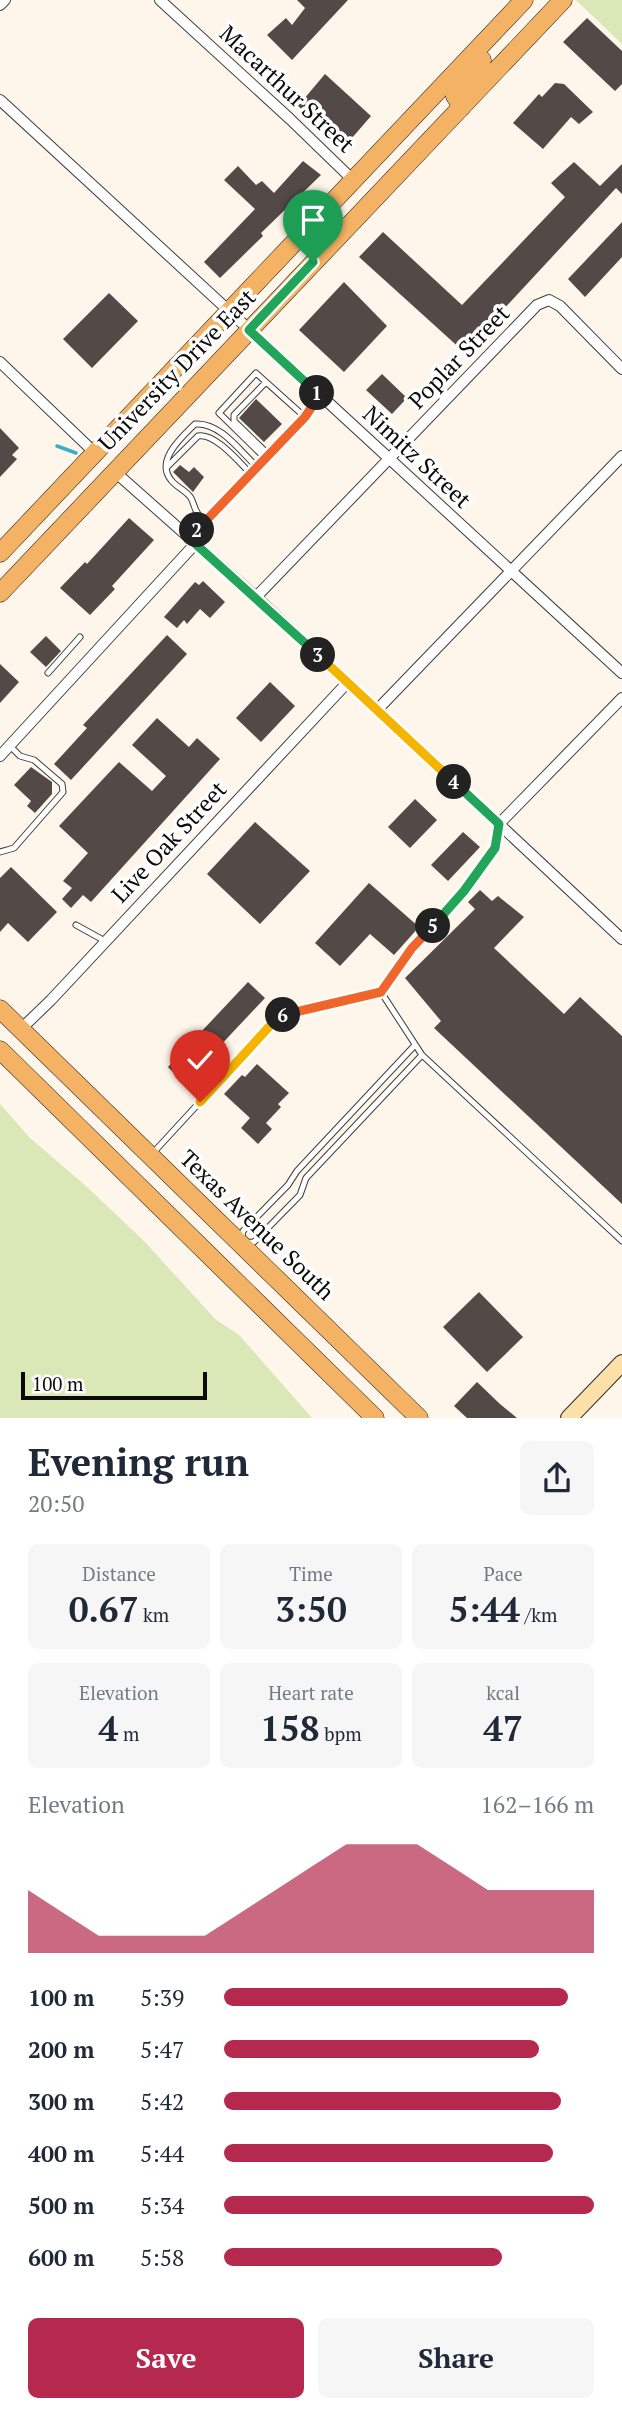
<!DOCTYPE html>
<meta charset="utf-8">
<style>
body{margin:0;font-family:"PT Serif",serif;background:#f6f6f7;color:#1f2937;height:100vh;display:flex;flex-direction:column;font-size:26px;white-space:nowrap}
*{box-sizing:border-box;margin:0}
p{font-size:23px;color:#747a83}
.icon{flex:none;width:38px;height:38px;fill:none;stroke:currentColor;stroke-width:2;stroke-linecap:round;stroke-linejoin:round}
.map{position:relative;height:1418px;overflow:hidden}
.panel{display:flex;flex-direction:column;background:#fff;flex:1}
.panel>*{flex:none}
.scale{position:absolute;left:21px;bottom:18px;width:186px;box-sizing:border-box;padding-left:7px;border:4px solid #0b0b0b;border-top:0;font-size:19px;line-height:24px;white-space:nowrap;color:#0b0b0b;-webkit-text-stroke:5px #fff;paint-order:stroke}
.pin{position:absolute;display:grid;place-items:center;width:60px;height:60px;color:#fff;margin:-72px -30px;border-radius:50% 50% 50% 0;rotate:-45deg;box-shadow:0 0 7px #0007}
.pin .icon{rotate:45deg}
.km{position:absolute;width:35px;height:35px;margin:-18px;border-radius:50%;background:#222;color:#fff;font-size:19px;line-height:35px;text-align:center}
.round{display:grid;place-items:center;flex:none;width:74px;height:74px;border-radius:10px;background:#f6f6f7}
.head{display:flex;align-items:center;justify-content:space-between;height:119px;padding:0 28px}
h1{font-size:38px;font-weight:700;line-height:52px}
.figures{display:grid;grid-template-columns:repeat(3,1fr);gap:10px;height:119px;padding:7px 28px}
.figures div{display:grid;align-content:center;border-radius:10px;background:#f6f6f7;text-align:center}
.figures b{font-size:35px;font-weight:700}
.figures small{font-size:19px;font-weight:400}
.figures p{font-size:19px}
.chart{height:196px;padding:14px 28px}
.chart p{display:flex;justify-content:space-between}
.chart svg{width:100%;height:126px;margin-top:7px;fill:#b6294e;opacity:.7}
.button{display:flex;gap:14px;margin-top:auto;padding:14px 28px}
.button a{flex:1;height:80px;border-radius:10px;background:#b6294e;color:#fff;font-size:28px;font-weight:700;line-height:80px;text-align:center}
.button a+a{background:#f6f6f7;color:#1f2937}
ul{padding:0 28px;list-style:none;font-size:23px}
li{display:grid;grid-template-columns:112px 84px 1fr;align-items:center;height:52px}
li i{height:18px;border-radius:9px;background:#b6294e}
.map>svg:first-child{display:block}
.green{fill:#dae7b6}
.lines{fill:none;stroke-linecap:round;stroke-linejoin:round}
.stream{stroke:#3aafc8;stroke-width:3.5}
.building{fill:#534a48}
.lane-casing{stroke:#3e3e3e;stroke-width:7}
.street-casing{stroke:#3e3e3e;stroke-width:12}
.secondary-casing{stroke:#2d2d2d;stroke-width:18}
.primary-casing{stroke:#1c1c1c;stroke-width:19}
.lane{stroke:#fff;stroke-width:5}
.street{stroke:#fff;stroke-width:10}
.secondary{stroke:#fce0a7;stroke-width:16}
.primary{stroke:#f4b264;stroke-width:18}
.split-1-casing{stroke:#fff;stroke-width:14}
.split-2-casing{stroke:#fff;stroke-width:14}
.split-3-casing{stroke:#fff;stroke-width:14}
.split-4-casing{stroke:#fff;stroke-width:14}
.split-5-casing{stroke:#fff;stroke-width:14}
.split-6-casing{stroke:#fff;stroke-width:14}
.split-7-casing{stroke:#fff;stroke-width:14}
.split-1{stroke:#22a559;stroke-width:9}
.split-2{stroke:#f0652b;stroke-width:9}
.split-3{stroke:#22a559;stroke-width:9}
.split-4{stroke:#f5b400;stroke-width:9}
.split-5{stroke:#22a559;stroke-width:9}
.split-6{stroke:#f0652b;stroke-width:9}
.split-7{stroke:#f5b400;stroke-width:9}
.labels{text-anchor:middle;stroke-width:7;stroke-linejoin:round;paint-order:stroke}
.street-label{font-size:23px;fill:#0b0b0b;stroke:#fff}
</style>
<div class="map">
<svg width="622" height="1418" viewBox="0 0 622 1418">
<rect width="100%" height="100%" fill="#fef6ea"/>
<path class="green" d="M576 0H622V44Z
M0 1104 30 1138 87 1187 145 1242 215 1319 239 1335 312 1418H0Z"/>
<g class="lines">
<path class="stream" d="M57 446 76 453"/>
</g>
<path class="building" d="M297 0H348L292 60 267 35 286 18 292 25 305 8Z
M587 18 622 51V84L615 91 563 42Z
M325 74 371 116 345 146 298 106Z
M555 83 564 84 593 112 579 124 571 117 543 149 513 123 539 94 542 97Z
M303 161 321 175 261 233 263 236 220 278 204 262 255 209 224 180 238 166 256 185 262 181 274 193Z
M574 162 600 186 622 164V194L616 188 464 352 359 257 383 232 462 305 565 197 551 183Z
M622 222V257L585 297 568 279Z
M344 282 387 326 344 372 299 330Z
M109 293 138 321 92 368 63 339Z
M382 374 407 398 392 414 366 390Z
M256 399 282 424 264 442 239 418Z
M0 428 19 448 12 455 17 459 0 477Z
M180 465 189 472 194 467 204 477 193 492 173 472Z
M129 518 154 540 112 586 115 589 90 615 60 588 85 562 87 564Z
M203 581 225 602 210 618 200 609 187 624 184 620 177 628 164 617 195 582 199 585Z
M167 635 187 654 71 780 54 764 87 728 83 725Z
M46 636 61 651 46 667 30 652Z
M0 664 19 682 0 703Z
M270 682 295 706 261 742 236 718Z
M157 718 189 747 197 738 220 759 91 902 83 895 71 908 62 899 72 888 63 881 88 853 59 826 119 762 152 791 166 776 132 745Z
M31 767 52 782V794L35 813 27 806 31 801 14 785Z
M415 799 437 820 410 848 388 827Z
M255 822 310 871 260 924 207 874Z
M463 832 480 847 448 881 431 865Z
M11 867 57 912 28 942 8 923 0 932V878Z
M369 883 419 927 394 955 370 934 340 966 315 943Z
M480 890 492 901 498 896 524 917 494 948 564 1014 580 997 622 1036V1204L434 1028 441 1021 405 978 475 909 468 902Z
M248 982 265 998 184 1084 168 1067Z
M257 1064 289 1093 278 1104 281 1107 266 1123 272 1129 258 1144 241 1128 250 1118 224 1094 242 1075 245 1077Z
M479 1292 523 1337 487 1372 443 1327Z
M477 1382 500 1404 517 1418H467L454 1406Z"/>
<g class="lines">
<defs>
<path id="lane" d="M266 382 234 415V421L268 454
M265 458 219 413 256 373 305 417
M167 467 198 436C214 432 239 462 250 473
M204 522C194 512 196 508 191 498 187 491 176 487 171 480 155 460 182 437 195 424 220 422 240 451 257 467
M189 538 305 417 319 396
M48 673 80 637
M499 824 495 848 464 891 412 948 381 992 422 1055 622 1241
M0 852 14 848 63 792 62 784 34 760 20 756 9 745
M76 925 105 941
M415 1045 297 1171 288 1185 243 1231 241 1243 254 1242 300 1195 306 1178 422 1055
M153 1153 279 1016 381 992"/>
<path id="street" d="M160 0 290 119 354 181
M0 5 5 0
M0 100 622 673
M0 362 94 452
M114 471 256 597 622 939
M256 597 537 305 549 300 560 306 622 369
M377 710 622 456
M0 756 195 544
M499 824 622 698
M21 1029 51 1000 347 683"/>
<path id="secondary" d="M569 1418 622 1363"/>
<path id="primary" d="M462 107 455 96 457 90 482 60
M0 553 524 0
M0 593 563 0
M0 1009 419 1418
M0 1050 375 1418"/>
</defs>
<use href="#lane" class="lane-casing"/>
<use href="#street" class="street-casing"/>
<use href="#secondary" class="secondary-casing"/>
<use href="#primary" class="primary-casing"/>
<use href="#lane" class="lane"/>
<use href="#street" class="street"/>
<use href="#secondary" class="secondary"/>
<use href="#primary" class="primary"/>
</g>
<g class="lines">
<defs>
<path id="split-1" d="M313 262 249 330 317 393"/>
<path id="split-2" d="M197 530 305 417 319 396 317 393"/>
<path id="split-3" d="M197 530 189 538 318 655"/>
<path id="split-4" d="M318 655 454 782"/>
<path id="split-5" d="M433 926 464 891 495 848 499 824 454 782"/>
<path id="split-6" d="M283 1015 381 992 412 948 433 926"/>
<path id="split-7" d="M200 1102 279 1016 283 1015"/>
</defs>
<use href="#split-1" class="split-1-casing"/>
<use href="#split-2" class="split-2-casing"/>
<use href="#split-3" class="split-3-casing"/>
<use href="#split-4" class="split-4-casing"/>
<use href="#split-5" class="split-5-casing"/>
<use href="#split-6" class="split-6-casing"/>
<use href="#split-7" class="split-7-casing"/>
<use href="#split-1" class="split-1"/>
<use href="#split-2" class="split-2"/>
<use href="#split-3" class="split-3"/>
<use href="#split-4" class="split-4"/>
<use href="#split-5" class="split-5"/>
<use href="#split-6" class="split-6"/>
<use href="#split-7" class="split-7"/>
</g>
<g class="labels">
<g class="street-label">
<text transform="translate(287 89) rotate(43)" y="8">Macarthur Street</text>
<text transform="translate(459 357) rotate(-46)" y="8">Poplar Street</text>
<text transform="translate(177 370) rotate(-46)" y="8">University Drive East</text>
<text transform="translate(417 457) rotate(43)" y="8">Nimitz Street</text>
<text transform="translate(169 842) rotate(-47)" y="8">Live Oak Street</text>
<text transform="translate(257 1225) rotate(44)" y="8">Texas Avenue South</text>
</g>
</g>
</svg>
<div class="scale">100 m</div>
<div class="pin" style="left:313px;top:262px;background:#1e9e55"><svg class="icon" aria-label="arrive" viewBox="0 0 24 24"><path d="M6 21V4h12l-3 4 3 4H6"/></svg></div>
<div class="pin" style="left:200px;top:1102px;background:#d93025"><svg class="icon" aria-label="check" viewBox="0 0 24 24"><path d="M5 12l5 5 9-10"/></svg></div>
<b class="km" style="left:317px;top:393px">1</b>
<b class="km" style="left:197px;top:530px">2</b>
<b class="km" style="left:318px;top:655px">3</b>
<b class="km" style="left:454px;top:782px">4</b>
<b class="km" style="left:433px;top:926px">5</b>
<b class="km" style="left:283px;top:1015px">6</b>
</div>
<section class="panel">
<div class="head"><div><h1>Evening run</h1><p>20:50</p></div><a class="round"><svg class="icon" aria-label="share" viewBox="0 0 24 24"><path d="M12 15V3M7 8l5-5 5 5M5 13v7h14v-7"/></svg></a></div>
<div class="figures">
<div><p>Distance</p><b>0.67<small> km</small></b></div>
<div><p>Time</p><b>3:50</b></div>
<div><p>Pace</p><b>5:44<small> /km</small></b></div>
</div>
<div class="figures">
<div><p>Elevation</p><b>4<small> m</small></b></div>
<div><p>Heart rate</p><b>158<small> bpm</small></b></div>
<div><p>kcal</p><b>47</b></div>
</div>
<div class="chart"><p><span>Elevation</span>162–166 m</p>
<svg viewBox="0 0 160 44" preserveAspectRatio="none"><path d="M0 44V22L10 30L20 38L30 38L40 38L50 38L60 30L70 22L80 14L90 6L100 6L110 6L120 14L130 22L140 22L150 22L160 22V44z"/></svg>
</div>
<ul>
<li><b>100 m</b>5:39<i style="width:93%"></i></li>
<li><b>200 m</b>5:47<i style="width:85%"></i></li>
<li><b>300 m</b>5:42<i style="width:91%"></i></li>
<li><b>400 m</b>5:44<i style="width:89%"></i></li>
<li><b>500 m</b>5:34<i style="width:100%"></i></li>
<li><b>600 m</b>5:58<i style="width:75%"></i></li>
</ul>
<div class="button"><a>Save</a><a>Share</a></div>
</section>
